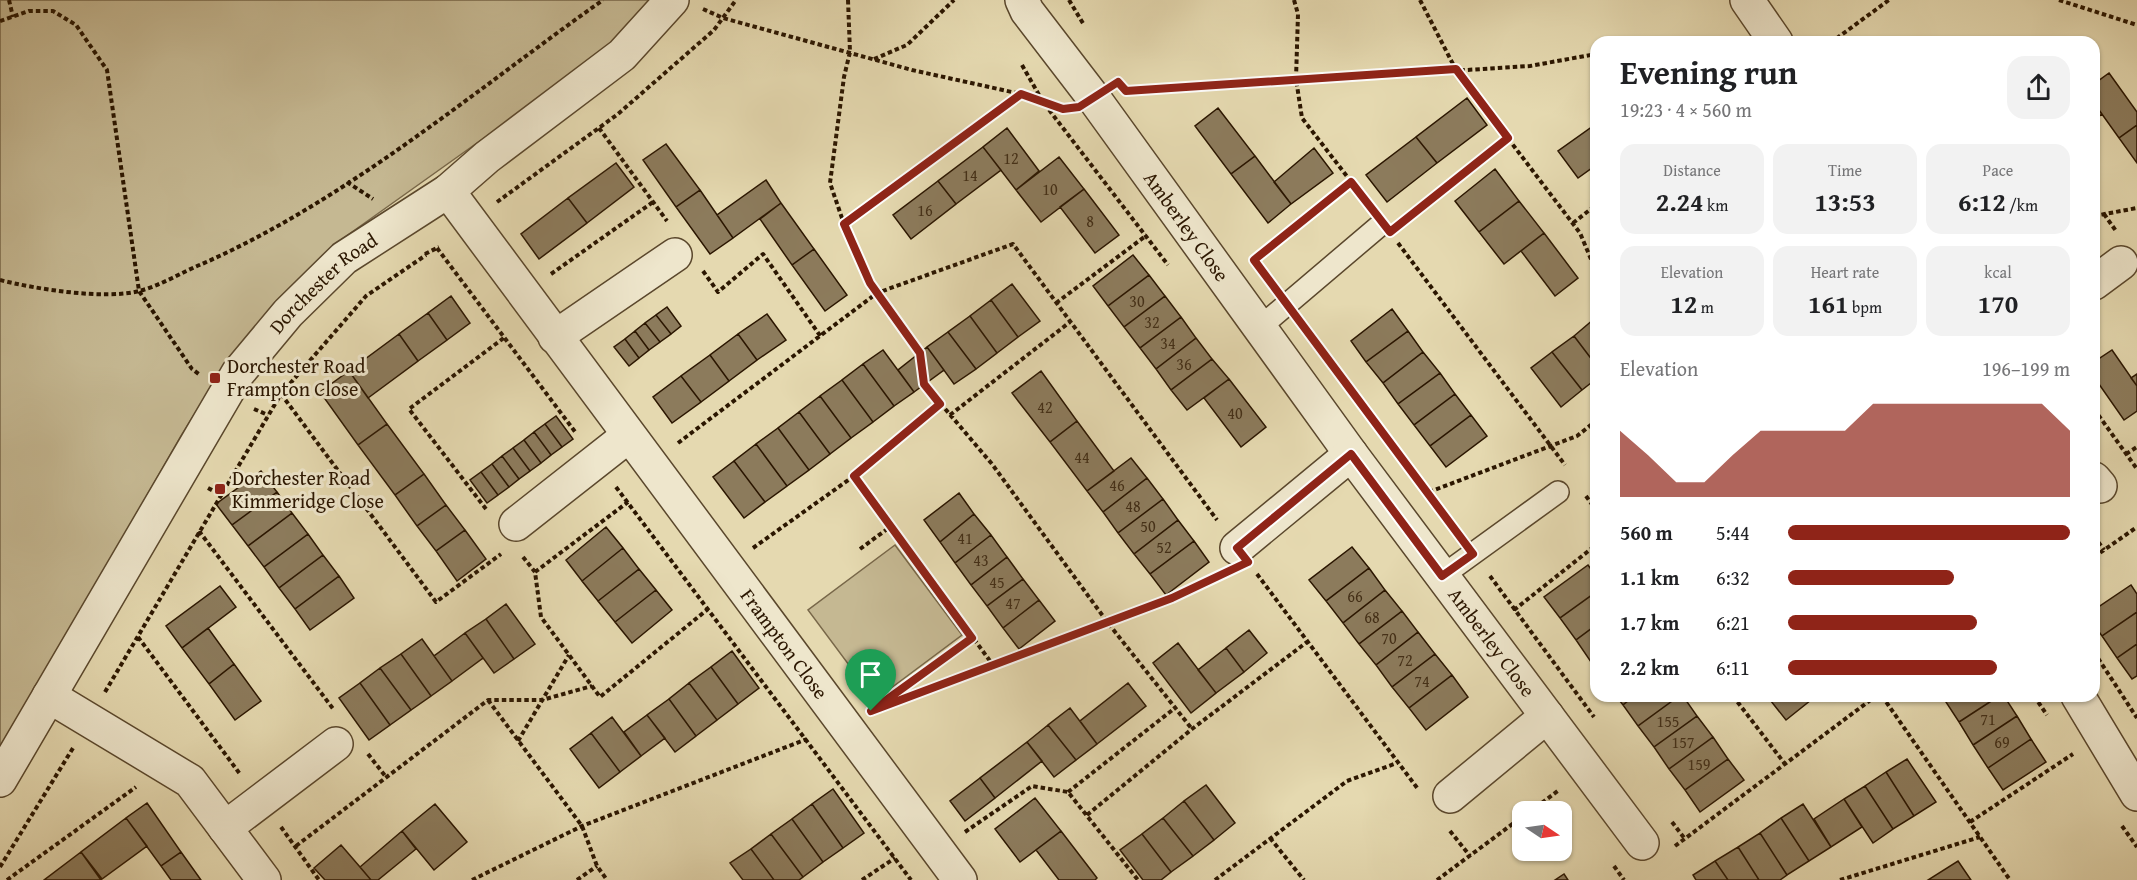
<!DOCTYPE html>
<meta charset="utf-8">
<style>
body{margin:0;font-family:"Gentium Book Plus",serif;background:#f2f2f2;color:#202124;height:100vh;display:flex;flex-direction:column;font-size:22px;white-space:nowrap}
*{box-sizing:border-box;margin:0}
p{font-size:20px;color:#757577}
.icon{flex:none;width:33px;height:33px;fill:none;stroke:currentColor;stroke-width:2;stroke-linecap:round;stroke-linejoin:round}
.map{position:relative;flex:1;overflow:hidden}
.sheet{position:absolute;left:1590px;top:36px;width:510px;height:666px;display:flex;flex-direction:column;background:#fff;border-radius:18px;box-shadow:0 2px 4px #0004}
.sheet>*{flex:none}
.needle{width:39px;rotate:103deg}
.tools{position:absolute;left:1512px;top:801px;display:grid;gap:12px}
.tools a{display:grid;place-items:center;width:60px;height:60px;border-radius:12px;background:#fff;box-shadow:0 2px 4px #0004;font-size:30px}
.pin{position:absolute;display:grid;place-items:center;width:51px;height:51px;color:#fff;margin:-62px -26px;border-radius:50% 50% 50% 0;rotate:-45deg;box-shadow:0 0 6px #0007}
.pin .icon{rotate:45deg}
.round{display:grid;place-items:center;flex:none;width:63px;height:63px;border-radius:18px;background:#f2f2f2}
.head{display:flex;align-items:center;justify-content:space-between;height:102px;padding:0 30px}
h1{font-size:33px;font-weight:700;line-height:45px}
.metrics{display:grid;grid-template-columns:repeat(3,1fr);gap:9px;height:102px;padding:6px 30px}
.metrics div{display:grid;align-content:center;border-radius:15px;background:#f2f2f2;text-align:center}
.metrics b{font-size:26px;font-weight:700}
.metrics small{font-size:16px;font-weight:400}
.metrics p{font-size:16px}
.chart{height:168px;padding:12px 30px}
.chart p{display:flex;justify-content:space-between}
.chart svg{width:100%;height:108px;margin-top:6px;fill:#8f2418;opacity:.7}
ul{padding:0 30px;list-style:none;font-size:20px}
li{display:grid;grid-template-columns:96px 72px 1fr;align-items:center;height:45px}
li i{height:15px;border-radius:8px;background:#8f2418}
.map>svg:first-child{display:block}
.green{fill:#c5b892;stroke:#786749;stroke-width:1.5}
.building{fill:#8c7b5c;stroke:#2b1600;stroke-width:1.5}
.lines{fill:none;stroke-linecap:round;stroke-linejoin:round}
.lane-casing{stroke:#5a472c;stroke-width:24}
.street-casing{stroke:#5a472c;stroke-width:36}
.path{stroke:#2b1600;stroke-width:4;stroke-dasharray:4.5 3;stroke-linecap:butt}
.lane{stroke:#eee6cc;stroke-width:21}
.street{stroke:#eee6cc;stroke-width:33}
.route-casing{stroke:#fff;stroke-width:12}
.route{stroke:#8f2418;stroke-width:8}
.poi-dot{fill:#8f2418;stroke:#eee6cc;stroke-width:2}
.labels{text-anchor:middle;stroke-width:6;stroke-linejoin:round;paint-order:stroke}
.number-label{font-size:16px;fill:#432f17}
.street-label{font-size:20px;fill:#2b1600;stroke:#eee6cc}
.poi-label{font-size:20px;fill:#2b1600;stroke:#eee6cc;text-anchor:start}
</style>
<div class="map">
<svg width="2137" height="880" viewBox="0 0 2137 880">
<rect width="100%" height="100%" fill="#e5d9b0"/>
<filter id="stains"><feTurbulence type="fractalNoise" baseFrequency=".00333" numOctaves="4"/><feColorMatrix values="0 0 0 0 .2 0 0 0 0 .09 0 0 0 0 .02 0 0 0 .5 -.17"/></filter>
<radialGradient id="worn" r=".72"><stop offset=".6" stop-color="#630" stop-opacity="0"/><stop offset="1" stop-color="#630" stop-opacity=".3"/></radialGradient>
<path class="green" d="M0 0H654L630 29 505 123 338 242 278 300 228 360 181 436 0 752Z
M895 545 962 635 875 700 808 610Z"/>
<path class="building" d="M2109 73 2137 112V125L2119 138 2094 103V84Z
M1467 98 1487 125 1437 163 1416 137Z
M2094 103 2102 114 2094 120Z
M1218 108 1255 156 1231 174 1195 126Z
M1596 124V165L1578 178 1558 151Z
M2137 125V163L2119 138Z
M1007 128 1039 171 1016 190 983 147Z
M1416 137 1437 163 1387 202 1366 175Z
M666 144 700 190 676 207 643 160Z
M983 147 1001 170 956 204 938 181Z
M1314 148 1333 173 1291 204 1274 182Z
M1255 156 1291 204 1268 223 1231 174Z
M1059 157 1084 189 1041 222 1016 190Z
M616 163 634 187 587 223 568 198Z
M1495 169 1519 201 1479 232 1455 201Z
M766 180 781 203 733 238 717 215Z
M938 181 956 204 911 239 893 215Z
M1084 189 1119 235 1095 253 1060 207Z
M700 190 733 238 710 254 676 207Z
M568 198 587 223 539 259 521 234Z
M1519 201 1544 233 1504 264 1479 232Z
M781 203 814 249 792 265 760 219Z
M1544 233 1578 278 1555 296 1521 251Z
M814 249 847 295 825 311 792 265Z
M1133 255 1149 275 1108 306 1093 286Z
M1149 275 1165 296 1124 327 1108 306Z
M1012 284 1040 321 1018 337 991 300Z
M451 296 470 323 447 340 428 313Z
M1165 296 1181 317 1140 348 1124 327Z
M991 300 1018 337 997 353 970 316Z
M667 307 681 326 671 334 656 315Z
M1392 309 1408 331 1366 362 1351 341Z
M428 313 447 340 418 361 399 334Z
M767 314 786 340 757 360 738 334Z
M656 315 671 334 660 342 645 323Z
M970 316 997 353 976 369 948 332Z
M1181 317 1196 338 1156 369 1140 348Z
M1594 319 1596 321V365L1574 336Z
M645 323 660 342 649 350 635 331Z
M635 331 649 350 639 358 625 339Z
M1408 331 1423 352 1383 383 1366 362Z
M948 332 976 369 954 384 927 347Z
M399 334 418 361 368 398 349 371Z
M738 334 757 360 729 381 710 355Z
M1574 336 1596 365V379L1582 390 1552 352Z
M1196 338 1212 359 1171 390 1156 369Z
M625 339 639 358 629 366 614 347Z
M927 347 944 370 914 392 898 370Z
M883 350 914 392 894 406 863 364Z
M2112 350 2137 386V411L2124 420 2094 377V362Z
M1423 352 1440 373 1398 404 1383 383Z
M1552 352 1582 390 1561 407 1531 368Z
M710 355 729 381 701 402 681 376Z
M1212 359 1229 379 1187 410 1171 390Z
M863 364 894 406 873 422 842 380Z
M349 371 387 424 358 445 320 392Z
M1041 371 1077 421 1050 442 1012 393Z
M1440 373 1455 394 1414 425 1398 404Z
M2137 374V386L2131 378Z
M681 376 701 402 672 423 653 397Z
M1229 379 1266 427 1241 447 1204 398Z
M842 380 873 422 851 438 820 396Z
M1455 394 1471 415 1430 446 1414 425Z
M820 396 851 438 830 454 799 412Z
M799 412 830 454 809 470 778 428Z
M1471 415 1487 436 1446 467 1430 446Z
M556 416 573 439 562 447 545 424Z
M1077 421 1114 471 1087 491 1050 442Z
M387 424 424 474 395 495 358 445Z
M545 424 562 447 551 455 534 432Z
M778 428 809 470 787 486 756 444Z
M534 432 551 455 541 463 524 440Z
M524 440 541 463 530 471 513 448Z
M756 444 787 486 765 502 734 461Z
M513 448 530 471 519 479 502 456Z
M502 456 519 479 509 487 492 464Z
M1131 458 1147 478 1103 512 1087 491Z
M734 461 765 502 744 518 713 477Z
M492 464 509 487 498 495 481 472Z
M261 471 277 492 232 525 216 504Z
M481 472 498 495 487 503 470 480Z
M424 474 446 505 417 526 395 495Z
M1147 478 1163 499 1118 533 1103 512Z
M277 492 292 513 248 546 232 525Z
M959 493 974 514 940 542 924 520Z
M1163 499 1178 520 1134 554 1118 533Z
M446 505 465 530 436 551 417 526Z
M292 513 308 534 264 567 248 546Z
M974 514 991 535 955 563 940 542Z
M1178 520 1194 541 1150 574 1134 554Z
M606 527 623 548 582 581 566 560Z
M465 530 486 559 457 581 436 551Z
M308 534 323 555 279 588 264 567Z
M991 535 1007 557 971 585 955 563Z
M1194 541 1209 562 1166 595 1150 574Z
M1352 547 1369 568 1326 601 1309 580Z
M623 548 639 569 598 601 582 581Z
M323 555 339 576 295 609 279 588Z
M1007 557 1023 579 987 606 971 585Z
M1588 565 1596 576V592L1560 618 1544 597Z
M1369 568 1385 590 1343 623 1326 601Z
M639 569 656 590 615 622 598 601Z
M339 576 354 598 310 630 295 609Z
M1023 579 1039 600 1003 628 987 606Z
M2131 585 2137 594V612L2102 636 2094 625V610Z
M220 586 236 607 182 648 166 626Z
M656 590 672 610 632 643 615 622Z
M1385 590 1402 611 1359 644 1343 623Z
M1596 592V625L1576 640 1560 618Z
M1039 600 1055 621 1019 649 1003 628Z
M506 604 535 644 514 659 486 619Z
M1402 611 1418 632 1376 665 1359 644Z
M2137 612V644L2117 658 2102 636Z
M486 619 514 659 494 673 465 633Z
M1596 625V658L1591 662 1576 640Z
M208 628 234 664 209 684 182 648Z
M1249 630 1267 653 1244 672 1226 648Z
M1418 632 1435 654 1392 687 1376 665Z
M465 633 483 658 452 681 434 656Z
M422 639 452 681 431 696 401 654Z
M1178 643 1216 693 1191 713 1153 663Z
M2137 644V676L2132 679 2117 658Z
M1226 648 1244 672 1216 693 1198 670Z
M732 651 759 688 738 704 711 667Z
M401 654 431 696 411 710 380 668Z
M1435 654 1452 675 1409 708 1392 687Z
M234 664 261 701 235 720 209 684Z
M711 667 738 704 717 720 689 683Z
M380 668 411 710 390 725 360 683Z
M1452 675 1468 697 1426 730 1409 708Z
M360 683 390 725 369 740 339 698Z
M689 683 717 720 696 736 669 699Z
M1128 683 1146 706 1097 744 1080 721Z
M1616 696H1634L1623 705Z
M1634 696H1679L1638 726 1623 705Z
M1679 696H1683L1697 716 1654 747 1638 726Z
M1767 696H1816L1786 720Z
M1949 696H1999L1959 722 1944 699Z
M1999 696H2004L2017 716 1973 745 1959 722Z
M669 699 696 736 675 752 647 715Z
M1070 708 1097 744 1076 760 1048 725Z
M647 715 665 738 641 756 624 732Z
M1697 716 1713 737 1669 769 1654 747Z
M2017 716 2031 739 1988 768 1973 745Z
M612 717 641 756 620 772 591 733Z
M1048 725 1076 760 1054 777 1027 742Z
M591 733 620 772 599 788 570 749Z
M1713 737 1728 759 1685 790 1669 769Z
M2031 739 2046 762 2003 790 1988 768Z
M1027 742 1042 761 995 798 980 778Z
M1728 759 1744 780 1700 812 1685 790Z
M1907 759 1936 802 1914 816 1886 772Z
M1886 772 1914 816 1893 829 1865 786Z
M980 778 995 798 965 821 950 801Z
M1206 785 1235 823 1214 840 1184 801Z
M1865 786 1893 829 1873 843 1844 799Z
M833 789 864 833 843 848 812 804Z
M1035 798 1061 831 1020 862 995 829Z
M1844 799 1862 827 1831 847 1814 819Z
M1184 801 1214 840 1193 856 1163 818Z
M147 803 181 852 161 866 126 818Z
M435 804 467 842 434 870 402 831Z
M812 804 843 848 823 862 792 819Z
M1803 804 1831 847 1809 861 1781 818Z
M126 818 147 846 102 879 81 852Z
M1163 818 1193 856 1171 872 1142 834Z
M1781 818 1809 861 1787 875 1760 833Z
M792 819 823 862 803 877 771 834Z
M402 831 416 849 378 880H371L360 867Z
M1061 831 1097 878 1095 880H1059L1036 850Z
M1760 833 1787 875 1780 880H1759L1738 847Z
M771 834 803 877 799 880H774L751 849Z
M1142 834 1171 872 1161 880H1143L1120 850Z
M341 845 360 867 371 880H325L314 868Z
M1738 847 1759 880H1728L1715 861Z
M751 849 774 880H743L730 863Z
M81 852 101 880H44Z
M181 852 201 880H171L161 866Z
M1715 861 1728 880H1696L1693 875Z
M1958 861 1971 880H1928Z
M1564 874 1568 880H1555Z"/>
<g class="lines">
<defs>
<path id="lane" d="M1259 328 1378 227
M1442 576 1558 492"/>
<g id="street">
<path id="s1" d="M1022 0 1027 11 1093 97 1351 454 1642 843"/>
<path d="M1747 0 1776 42"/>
<path id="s2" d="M448 191 960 880"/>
<path d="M2094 283 2121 263"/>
<path d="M555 337 675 255"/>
<path d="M2094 479 2100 486"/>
<path d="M516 524 628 436"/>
<path d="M1237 548 1351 454"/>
<path d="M49 696 190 781 264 880"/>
<path d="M2078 696 2137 794"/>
<path id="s3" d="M0 780 238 373 288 313 344 258 448 191 487 157 622 55 672 0"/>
<path d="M1450 796 1547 716"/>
<path d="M225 828 336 744"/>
</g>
</defs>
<use href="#lane" class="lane-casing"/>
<use href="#street" class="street-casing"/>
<path class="path" d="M9 0 13 17
M848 0 850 52 844 77 830 183 844 224 870 283 920 353 924 384 992 464 1108 623 1192 729
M1069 0 1084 25
M1294 0 1298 14 1296 79 1302 118 1366 201
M1420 0 1456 70 1580 233 1596 271
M2059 0 2137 25
M703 9 723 18 912 70 1021 94 1057 107
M0 21 29 11H53L76 25 107 70 139 291 192 369 200 375
M1815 42 1833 41 1889 0
M874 59 907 45 954 0
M1022 65 1043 102 1168 265
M1131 91 1530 66 1596 54
M599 128 667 221
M347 182 373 199
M497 202 618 114 714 30 736 0
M2104 214 2116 231
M2094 216 2137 208
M1404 220 1508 138
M1573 223 1596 205
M844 224 1020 95
M1398 243 1565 465
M437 248 576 433
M425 254 439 247
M1254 260 1351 182
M703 271 718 292 763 254 821 337
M551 274 653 202
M0 280C35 289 105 300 139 291 160 286 182 272 202 264 347 200 474 91 603 0
M1056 303 1147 235
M1318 345 1457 531
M281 394 436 602 501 554
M254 409 268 415
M2094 409 2137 469
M950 415 1070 322
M678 443 877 293 1013 244 1217 520
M2126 454 2137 447
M854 476 993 665
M616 487 911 880
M208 488 221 495
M1429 492 1577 436 1596 421
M1586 496 1596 510
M486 509 409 409 505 337
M199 531 334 710
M2094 536 2104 550
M753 548 854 476 940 404
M860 549 890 527
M523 557 535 572 541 617 600 697 708 609
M2094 557 2137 527
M535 572 628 502
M1257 574 1418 789
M1490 576 1594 717
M1514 610 1596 545
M138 637 240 774
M2094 652 2137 718
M105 692 281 394 366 296 426 255
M1733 696 1785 764
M1882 696 2010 880
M2034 696 2047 715
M488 700 582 826 597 866 607 880
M875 708 972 638
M875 710 1172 598 1217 576
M518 741 569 655
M368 754 386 777
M1068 792 1175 708
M1530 812 1559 790
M1087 815 1192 729 1307 642
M1672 822 1685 839
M1970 822 2073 754
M2122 826 2137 847
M281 827 319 880
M1450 831 1470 856
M965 832 1032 786 1068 792 1138 880
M1270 838 1304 880
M296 846 488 700H542L592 686
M1675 846 1876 696
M1614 866 1624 880
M0 867 73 748
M7 880 136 787
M472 880 582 826 807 739
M577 880 597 866
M862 880 895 858
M1215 880 1347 781 1397 763
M1437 880 1522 817
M1840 880 1980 837"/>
<use href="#lane" class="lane"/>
<use href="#street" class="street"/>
</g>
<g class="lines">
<defs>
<path id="route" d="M1456 69 1508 138 1390 232 1351 182 1254 260 1473 554 1442 576 1351 454 1237 548 1248 562 1172 598 871 711 972 638 854 476 940 404 924 384 920 353 870 283 844 224 1021 94 1063 109 1079 107 1118 82 1126 91Z"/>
</defs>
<use href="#route" class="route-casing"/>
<use href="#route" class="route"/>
</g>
<g class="poi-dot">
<rect x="209" y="372" width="12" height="12" rx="3"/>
<rect x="214" y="483" width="12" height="12" rx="3"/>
</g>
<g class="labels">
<g class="number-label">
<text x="1011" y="164">12</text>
<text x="970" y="181">14</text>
<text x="1050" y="195">10</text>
<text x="925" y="216">16</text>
<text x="1090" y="227">8</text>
<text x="1137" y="307">30</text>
<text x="1152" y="328">32</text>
<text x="1168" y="349">34</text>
<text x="1184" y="370">36</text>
<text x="1045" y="413">42</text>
<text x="1235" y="419">40</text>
<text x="1082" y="463">44</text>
<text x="1117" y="491">46</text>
<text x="1133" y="512">48</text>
<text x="1148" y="532">50</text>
<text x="965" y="544">41</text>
<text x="1164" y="553">52</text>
<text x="981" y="566">43</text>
<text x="997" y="588">45</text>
<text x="1355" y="602">66</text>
<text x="1013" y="609">47</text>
<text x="1372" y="623">68</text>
<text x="1389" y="644">70</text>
<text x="1405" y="666">72</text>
<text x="1422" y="687">74</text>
<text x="1988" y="725">71</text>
<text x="1668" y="727">155</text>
<text x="1683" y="748">157</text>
<text x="2002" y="748">69</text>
<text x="1699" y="770">159</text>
</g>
<g class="street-label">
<text dy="7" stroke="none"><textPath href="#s1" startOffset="280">Amberley Close</textPath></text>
<text dy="7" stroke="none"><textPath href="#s3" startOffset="596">Dorchester Road</textPath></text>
<text dy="7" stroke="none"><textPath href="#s1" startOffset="796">Amberley Close</textPath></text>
<text dy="7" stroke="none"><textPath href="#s2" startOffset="564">Frampton Close</textPath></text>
</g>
<g class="poi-label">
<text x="227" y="373">Dorchester Road<tspan x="227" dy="23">Frampton Close</tspan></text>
<text x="232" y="485">Dorchester Road<tspan x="232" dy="23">Kimmeridge Close</tspan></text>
</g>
</g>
<rect width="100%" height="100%" filter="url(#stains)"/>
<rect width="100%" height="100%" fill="url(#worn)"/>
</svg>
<div class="tools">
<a><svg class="needle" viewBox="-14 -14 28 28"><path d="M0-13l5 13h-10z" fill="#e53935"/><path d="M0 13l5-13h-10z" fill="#757577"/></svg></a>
</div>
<div class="pin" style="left:871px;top:711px;background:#1e9e55"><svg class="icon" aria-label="arrive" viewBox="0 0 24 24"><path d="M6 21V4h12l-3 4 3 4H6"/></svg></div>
<section class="sheet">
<div class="head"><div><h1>Evening run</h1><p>19:23 · 4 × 560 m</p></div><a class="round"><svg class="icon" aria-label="share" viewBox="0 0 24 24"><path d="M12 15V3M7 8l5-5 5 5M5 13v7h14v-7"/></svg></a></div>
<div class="metrics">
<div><p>Distance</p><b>2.24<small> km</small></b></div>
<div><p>Time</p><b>13:53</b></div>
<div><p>Pace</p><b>6:12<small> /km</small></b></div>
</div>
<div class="metrics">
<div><p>Elevation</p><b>12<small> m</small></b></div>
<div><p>Heart rate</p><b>161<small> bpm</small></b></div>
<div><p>kcal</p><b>170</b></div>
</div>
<div class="chart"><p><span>Elevation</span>196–199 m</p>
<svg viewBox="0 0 160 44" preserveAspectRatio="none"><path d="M0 44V17L10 27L20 38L30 38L40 27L50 17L60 17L70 17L80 17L90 6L100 6L110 6L120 6L130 6L140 6L150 6L160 17V44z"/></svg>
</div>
<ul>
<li><b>560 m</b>5:44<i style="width:100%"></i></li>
<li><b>1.1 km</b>6:32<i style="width:59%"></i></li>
<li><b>1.7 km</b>6:21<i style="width:67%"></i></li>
<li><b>2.2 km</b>6:11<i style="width:74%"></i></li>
</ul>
</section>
</div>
